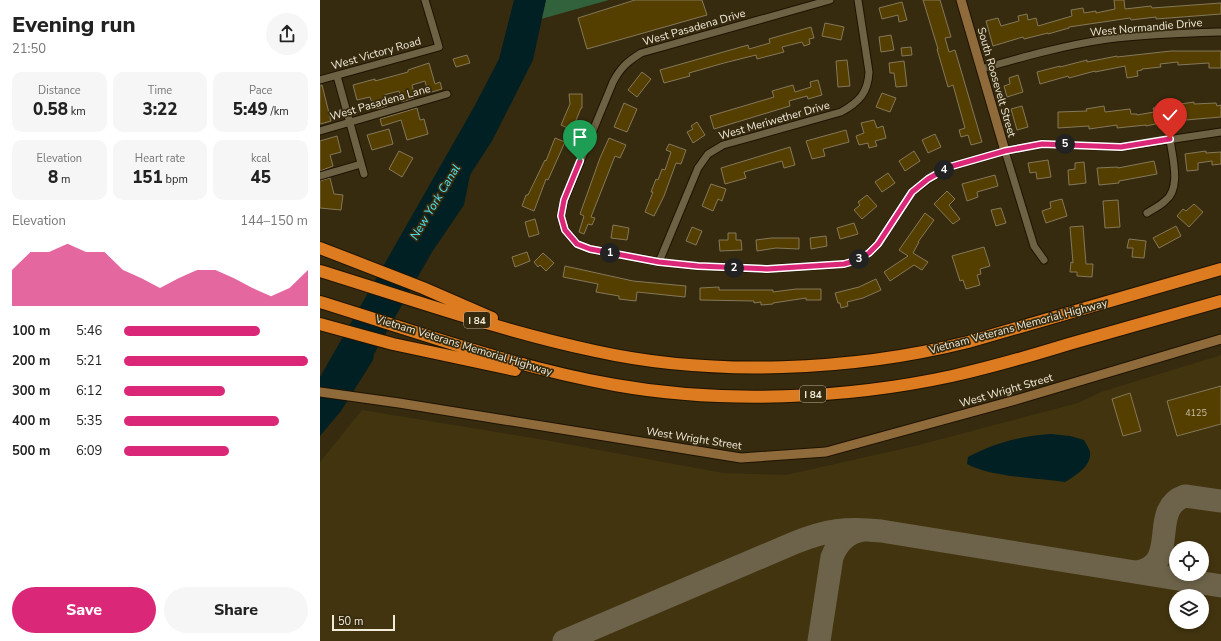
<!DOCTYPE html>
<meta charset="utf-8">
<style>
body{margin:0;font-family:"Nunito Sans",sans-serif;background:#f6f6f6;color:#222;height:100vh;display:flex;flex-direction:column;font-size:15px;white-space:nowrap}
*{box-sizing:border-box;margin:0}
p{font-size:13px;color:#767676}
.icon{flex:none;width:22px;height:22px;fill:none;stroke:currentColor;stroke-width:2;stroke-linecap:round;stroke-linejoin:round}
.map{position:relative;flex:1;overflow:hidden}
.drawer{display:flex;flex-direction:column;background:#fff;width:320px}
.drawer>*{flex:none}
.tools{position:absolute;left:849px;top:541px;display:grid;gap:8px}
.tools a{display:grid;place-items:center;width:40px;height:40px;border-radius:50%;background:#fff;box-shadow:0 2px 6px #0003;font-size:20px}
.scale{position:absolute;left:12px;bottom:10px;width:63px;box-sizing:border-box;padding-left:4px;border:2px solid #f2ebda;border-top:0;font-size:11px;line-height:14px;white-space:nowrap;color:#f2ebda;-webkit-text-stroke:3px #362b0f;paint-order:stroke}
.pin{position:absolute;display:grid;place-items:center;width:34px;height:34px;color:#fff;margin:-41px -17px;border-radius:50% 50% 50% 0;rotate:-45deg;box-shadow:0 0 4px #0007}
.pin .icon{rotate:45deg}
.km{position:absolute;width:20px;height:20px;margin:-10px;border-radius:50%;background:#222;color:#fff;font-size:11px;line-height:20px;text-align:center}
.round{display:grid;place-items:center;flex:none;width:42px;height:42px;border-radius:21px;background:#f6f6f6}
.summary{display:flex;align-items:center;justify-content:space-between;height:68px;padding:0 12px}
h1{font-size:22px;font-weight:800;line-height:30px}
.metrics{display:grid;grid-template-columns:repeat(3,1fr);gap:6px;height:68px;padding:4px 12px}
.metrics div{display:grid;align-content:center;border-radius:10px;background:#f6f6f6;text-align:center}
.metrics b{font-size:17px;font-weight:800}
.metrics small{font-size:11px;font-weight:400}
.metrics p{font-size:11px}
.chart{height:112px;padding:8px 12px}
.chart p{display:flex;justify-content:space-between}
.chart svg{width:100%;height:72px;margin-top:4px;fill:#db2777;opacity:.7}
.cta{display:flex;gap:8px;margin-top:auto;padding:8px 12px}
.cta a{flex:1;height:46px;border-radius:24px;background:#db2777;color:#fff;font-size:16px;font-weight:800;line-height:46px;text-align:center}
.cta a+a{background:#f6f6f6;color:#222}
ul{padding:0 12px;list-style:none;font-size:13px}
li{display:grid;grid-template-columns:64px 48px 1fr;align-items:center;height:30px}
li i{height:10px;border-radius:5px;background:#db2777}
main{display:flex;flex:1;min-height:0}
.map>svg:first-child{display:block}
.built{fill:#42340f;fill-rule:evenodd}
.green{fill:#32623b}
.water{fill:#002023}
.lines{fill:none;stroke-linecap:round;stroke-linejoin:round}
.taxiway{stroke:#6d634a;stroke-width:23}
.building{fill:#543f00;stroke:#85785a}
.street-casing{stroke:#1e1300;stroke-width:9}
.secondary-casing{stroke:#1e1300;stroke-width:11}
.highway-casing{stroke:#1e1300;stroke-width:14}
.street{stroke:#6e6244;stroke-width:7}
.secondary{stroke:#8f6a3a;stroke-width:9}
.highway{stroke:#dd7b21;stroke-width:12}
.route-casing{stroke:#fff;stroke-width:8}
.route{stroke:#db2777;stroke-width:5}
.labels{text-anchor:middle;stroke-width:3.5;stroke-linejoin:round;paint-order:stroke}
.number-label{font-size:9px;fill:#cac0a4}
.shield{fill:#362b0f;stroke:#bab19d;stroke-width:1}
.shield-label{font-size:10px;font-weight:bold;fill:#f2ebda}
.street-label{font-size:11px;fill:#f2ebda;stroke:#362b0f}
.water-label{font-size:12px;font-style:italic;fill:#4eeaf9;stroke:#362b0f}
</style>
<main>
<section class="drawer">
<div class="summary"><div><h1>Evening run</h1><p>21:50</p></div><a class="round"><svg class="icon" aria-label="share" viewBox="0 0 24 24"><path d="M12 15V3M7 8l5-5 5 5M5 13v7h14v-7"/></svg></a></div>
<div class="metrics">
<div><p>Distance</p><b>0.58<small> km</small></b></div>
<div><p>Time</p><b>3:22</b></div>
<div><p>Pace</p><b>5:49<small> /km</small></b></div>
</div>
<div class="metrics">
<div><p>Elevation</p><b>8<small> m</small></b></div>
<div><p>Heart rate</p><b>151<small> bpm</small></b></div>
<div><p>kcal</p><b>45</b></div>
</div>
<div class="chart"><p><span>Elevation</span>144–150 m</p>
<svg viewBox="0 0 160 44" preserveAspectRatio="none"><path d="M0 44V22L10 11L20 11L30 6L40 11L50 11L60 22L70 27L80 33L90 27L100 22L110 22L120 27L130 33L140 38L150 33L160 22V44z"/></svg>
</div>
<ul>
<li><b>100 m</b>5:46<i style="width:74%"></i></li>
<li><b>200 m</b>5:21<i style="width:100%"></i></li>
<li><b>300 m</b>6:12<i style="width:55%"></i></li>
<li><b>400 m</b>5:35<i style="width:84%"></i></li>
<li><b>500 m</b>6:09<i style="width:57%"></i></li>
</ul>
<div class="cta"><a>Save</a><a>Share</a></div>
</section>
<div class="map">
<svg width="901" height="641" viewBox="0 0 901 641">
<rect width="100%" height="100%" fill="#362b0f"/>
<path class="built" d="M901 355V641H0V462L42 410 225 440 403 473 466 475 595 446 758 403 781 392ZM856 548H882V574H856ZM856 596H882V622H856Z"/>
<path class="green" d="M226 0H289L221 19Z"/>
<path class="water" d="M194 0H226L213 60 172 141 150 175 144 205 112 252 54 354 53 360 21 411 0 436V377L154 107 179 59Z
M731 434 750 436 764 440C766 444 769 448 770 452 772 466 755 476 745 482 717 478 670 477 647 464L648 457C675 443 701 436 731 434Z"/>
<g class="lines">
<path class="taxiway" d="M817 572C862 564 827 509 865 496L901 501
M244 641 474 543C506 530 527 527 561 531L901 586
M499 641 512 557C518 542 527 533 543 530"/>
</g>
<path class="building" d="M315 0H382L387 15 267 49 258 18Z
M603 0H620L631 37 625 38 629 52 635 50 662 142 651 145 648 135 641 137 639 130 645 128 633 85 628 87 617 49H618Z
M794 0H804L805 9 831 6 832 8 901 3V14L836 19V17L811 20 810 18 749 27V28L728 34V33L704 39 703 37 673 46 666 21 678 18 681 26 699 21 698 16 707 14 708 20 716 18 718 26 752 16 751 10 763 8 764 13 776 11V13L795 9Z
M582 2 587 20 579 22 578 15 562 19 559 8Z
M505 23 524 27 521 40 502 36Z
M491 27 494 38 489 39 490 44 484 46 482 42 462 47 464 52 437 59 436 55 404 63 369 73 370 76 344 83 340 70 428 45 429 49 450 43 449 39Z
M571 35 574 50 561 52 559 37Z
M591 47 592 55 582 56 581 48Z
M851 51H901V68H889V63L858 65V62L840 64 841 67 822 69V70L817 71 818 76 807 78 805 66 775 72V71L749 78 748 76 720 84 717 72 740 66V67L767 60V62L797 56V57Z
M147 55 150 63 136 67 133 59Z
M527 60 530 86 518 87 516 61Z
M584 61 587 86 576 87 574 73H570L569 63Z
M109 63 115 84 120 82 122 89 108 93 105 81 92 85 95 97 94 98 82 102 79 91 64 95 67 106 58 109 57 108 54 109 50 97 37 100 33 85 55 79V81L88 72V70Z
M322 72 331 79 317 97 308 90Z
M698 75 703 92 687 97 684 86 690 84 689 78Z
M498 80 502 95 488 99 487 96 469 101 470 106 394 129 390 116 454 97 452 91 473 85 475 92 491 87 490 82Z
M0 85H2L11 121 0 124Z
M562 93 576 98 570 112 556 107Z
M249 94H262V108H261L252 130 241 125 250 104Z
M874 102V104L896 103 897 106 901 105V117L854 121V120L826 126V125L797 128V125L769 129V126L738 128V112L767 111 766 109 784 106 785 112 810 109 811 114H817V115L834 112 833 108Z
M304 103 317 109 307 132 294 127Z
M702 106 708 127 697 130 691 109Z
M97 108 100 120 104 119 108 134 87 140 81 120 62 126 60 119Z
M554 120 557 128 563 126 566 138 555 141 557 146 549 148 548 143 539 145 536 136 544 133 541 123Z
M377 122 385 135 373 143 367 132 373 129 371 126Z
M69 129 73 144 52 150 47 135Z
M526 130 529 142 503 149 505 156 492 159 486 141Z
M615 134 621 147 608 153 602 140Z
M17 136 21 152 10 155 13 166 0 171V141Z
M235 138 245 142 228 180 226 179 214 211 202 206 206 195H208L225 160 226 161Z
M289 138 306 145 300 158 295 156 271 217 275 218 272 225 268 224 264 234 259 232 264 216 260 214 280 158Z
M349 144 366 150 361 164 356 163 344 196 334 216 325 212 333 192H331L336 179 338 180 342 169 345 170 351 152 346 150Z
M470 147 475 165 464 168 462 161 424 172 426 178 405 184 401 168Z
M79 151 93 158 82 177 69 169Z
M594 151 600 161 585 171 579 161Z
M886 151V153L901 152V164L892 165V161L878 163V170L867 171 865 154Z
M728 160 731 177 717 179 716 172 710 173 708 163Z
M834 161 837 174 799 181V183L779 185 777 168 798 167V168Z
M764 162 766 183 749 185 748 170 755 169V163Z
M568 173 575 183 562 192 555 182Z
M675 175 678 186 657 192 658 197 647 201 642 184Z
M10 178 14 194 23 195 21 210 0 208V181Z
M391 184 406 189 402 201 398 199 393 211 382 206Z
M627 191 635 199 629 205 640 219 633 224 614 204Z
M547 195 557 206 542 219 534 210 540 205 538 202Z
M742 199 747 216 726 223 722 211 731 208 730 202Z
M798 200 800 227 785 228 783 201Z
M874 204 883 212 869 227 857 216 863 209 866 211Z
M681 208 686 223 676 226 671 210Z
M605 213 614 220 598 242H599L593 253 608 262 602 270 594 265 570 281 564 272 588 256 579 250Z
M215 219 219 234 209 237 205 222Z
M534 223 538 234 520 239 517 228Z
M293 225 309 228 307 240 291 238Z
M763 226 766 264H773L772 277 757 276V272H750L751 262 753 263 750 227Z
M856 226 861 236 839 248 833 238Z
M372 227 382 231 376 245 366 241Z
M408 233H416V240H421L422 250 400 251 399 240H408Z
M506 236 507 246 491 249 490 238Z
M451 238H479V249L456 248 437 251 436 240Z
M809 239 826 241 824 258 812 257 813 248H807Z
M664 247 670 266 660 269 661 274 657 275 660 285 646 289 643 280 640 281 632 256Z
M207 252 210 261 195 267 192 257Z
M223 253 234 263 226 271 220 265 218 267 214 262Z
M245 266 313 281 366 286 365 297 317 292 316 301 299 299V296L276 292 278 284 243 277Z
M556 279 561 290 543 298 527 302 528 306 521 308 520 303H518L515 293 539 287Z
M399 287V290H453V292L476 289H501V300H486V298L453 303V304L441 305V302L434 303V301L380 300V288Z
M901 386V424L857 436 847 401Z
M810 393 821 431 803 436 792 399Z"/>
<g class="lines">
<defs>
<path id="street" d="M510 0 321 53C307 62 301 67 293 82L244 201 241 216 245 230 257 244 270 249 339 262 377 266 447 269 524 264 538 260 549 253 558 244 592 192 609 179 629 167 685 151 722 144 801 147 901 132
M661 69C703 57 745 45 788 39 826 34 864 33 901 32
M17 76 44 174
M0 80 119 47 105 0
M0 131 127 94
M685 151 714 246 724 260
M0 176 41 164
M827 213C833 209 840 206 845 201 862 188 852 157 850 139
M339 262 378 168 388 154 403 145 521 112C539 102 548 93 549 72L538 0"/>
<path id="secondary" d="M641 0 685 151
M0 392 79 403 421 458 506 452 699 399 901 339"/>
<path id="highway" d="M0 248 103 288 172 318
M0 271C91 299 181 331 275 351 392 377 532 371 648 342L901 269
M0 302C98 332 194 367 295 385 402 404 526 399 632 376 672 367 710 356 749 344 800 330 850 315 901 301
M0 324 73 344 195 370"/>
</defs>
<use href="#street" class="street-casing"/>
<use href="#secondary" class="secondary-casing"/>
<use href="#highway" class="highway-casing"/>
<use href="#street" class="street"/>
<use href="#secondary" class="secondary"/>
<use href="#highway" class="highway"/>
</g>
<g class="lines">
<defs>
<path id="route" d="M260 161 244 200 241 216 245 230 257 244 270 249 339 262 378 266 447 269 524 264 538 260 549 253 558 244 592 192 608 179 629 167 685 151 722 144 801 147 850 139"/>
</defs>
<use href="#route" class="route-casing"/>
<use href="#route" class="route"/>
</g>
<g class="labels">
<g class="number-label">
<text x="876" y="416">4125</text>
</g>
<g class="shield">
<rect x="144" y="312" width="26" height="16" rx="3"/>
<rect x="480" y="386" width="26" height="16" rx="3"/>
</g>
<g class="shield-label">
<text x="157" y="324">I 84</text>
<text x="493" y="398">I 84</text>
</g>
<g class="street-label">
<text transform="translate(374 27) rotate(-16)" y="4">West Pasadena Drive</text>
<text transform="translate(826 27) rotate(-5)" y="4">West Normandie Drive</text>
<text transform="translate(56 53) rotate(-16)" y="4">West Victory Road</text>
<text transform="translate(677 82) rotate(74)" y="4">South Roosevelt Street</text>
<text transform="translate(60 102) rotate(-16)" y="4">West Pasadena Lane</text>
<text transform="translate(454 120) rotate(-16)" y="4">West Meriwether Drive</text>
<text transform="translate(698 326) rotate(-15)" y="4">Vietnam Veterans Memorial Highway</text>
<text transform="translate(144 345) rotate(17)" y="4">Vietnam Veterans Memorial Highway</text>
<text transform="translate(686 390) rotate(-16)" y="4">West Wright Street</text>
<text transform="translate(374 438) rotate(9)" y="4">West Wright Street</text>
</g>
<g class="water-label">
<text transform="translate(115 202) rotate(-59)" y="4">New York Canal</text>
</g>
</g>
</svg>
<div class="tools">
<a><svg class="icon" aria-label="locate" viewBox="0 0 24 24"><circle cx="12" cy="12" r="6"/><path d="M12 2v4M12 18v4M2 12h4M18 12h4"/></svg></a>
<a><svg class="icon" aria-label="layers" viewBox="0 0 24 24"><path d="M12 4l9 5-9 5-9-5zM3 14l9 5 9-5"/></svg></a>
</div>
<div class="scale">50 m</div>
<div class="pin" style="left:260px;top:161px;background:#1e9e55"><svg class="icon" aria-label="arrive" viewBox="0 0 24 24"><path d="M6 21V4h12l-3 4 3 4H6"/></svg></div>
<div class="pin" style="left:850px;top:139px;background:#d93025"><svg class="icon" aria-label="check" viewBox="0 0 24 24"><path d="M5 12l5 5 9-10"/></svg></div>
<b class="km" style="left:290px;top:253px">1</b>
<b class="km" style="left:414px;top:268px">2</b>
<b class="km" style="left:539px;top:259px">3</b>
<b class="km" style="left:624px;top:170px">4</b>
<b class="km" style="left:745px;top:144px">5</b>
</div>
</main>
